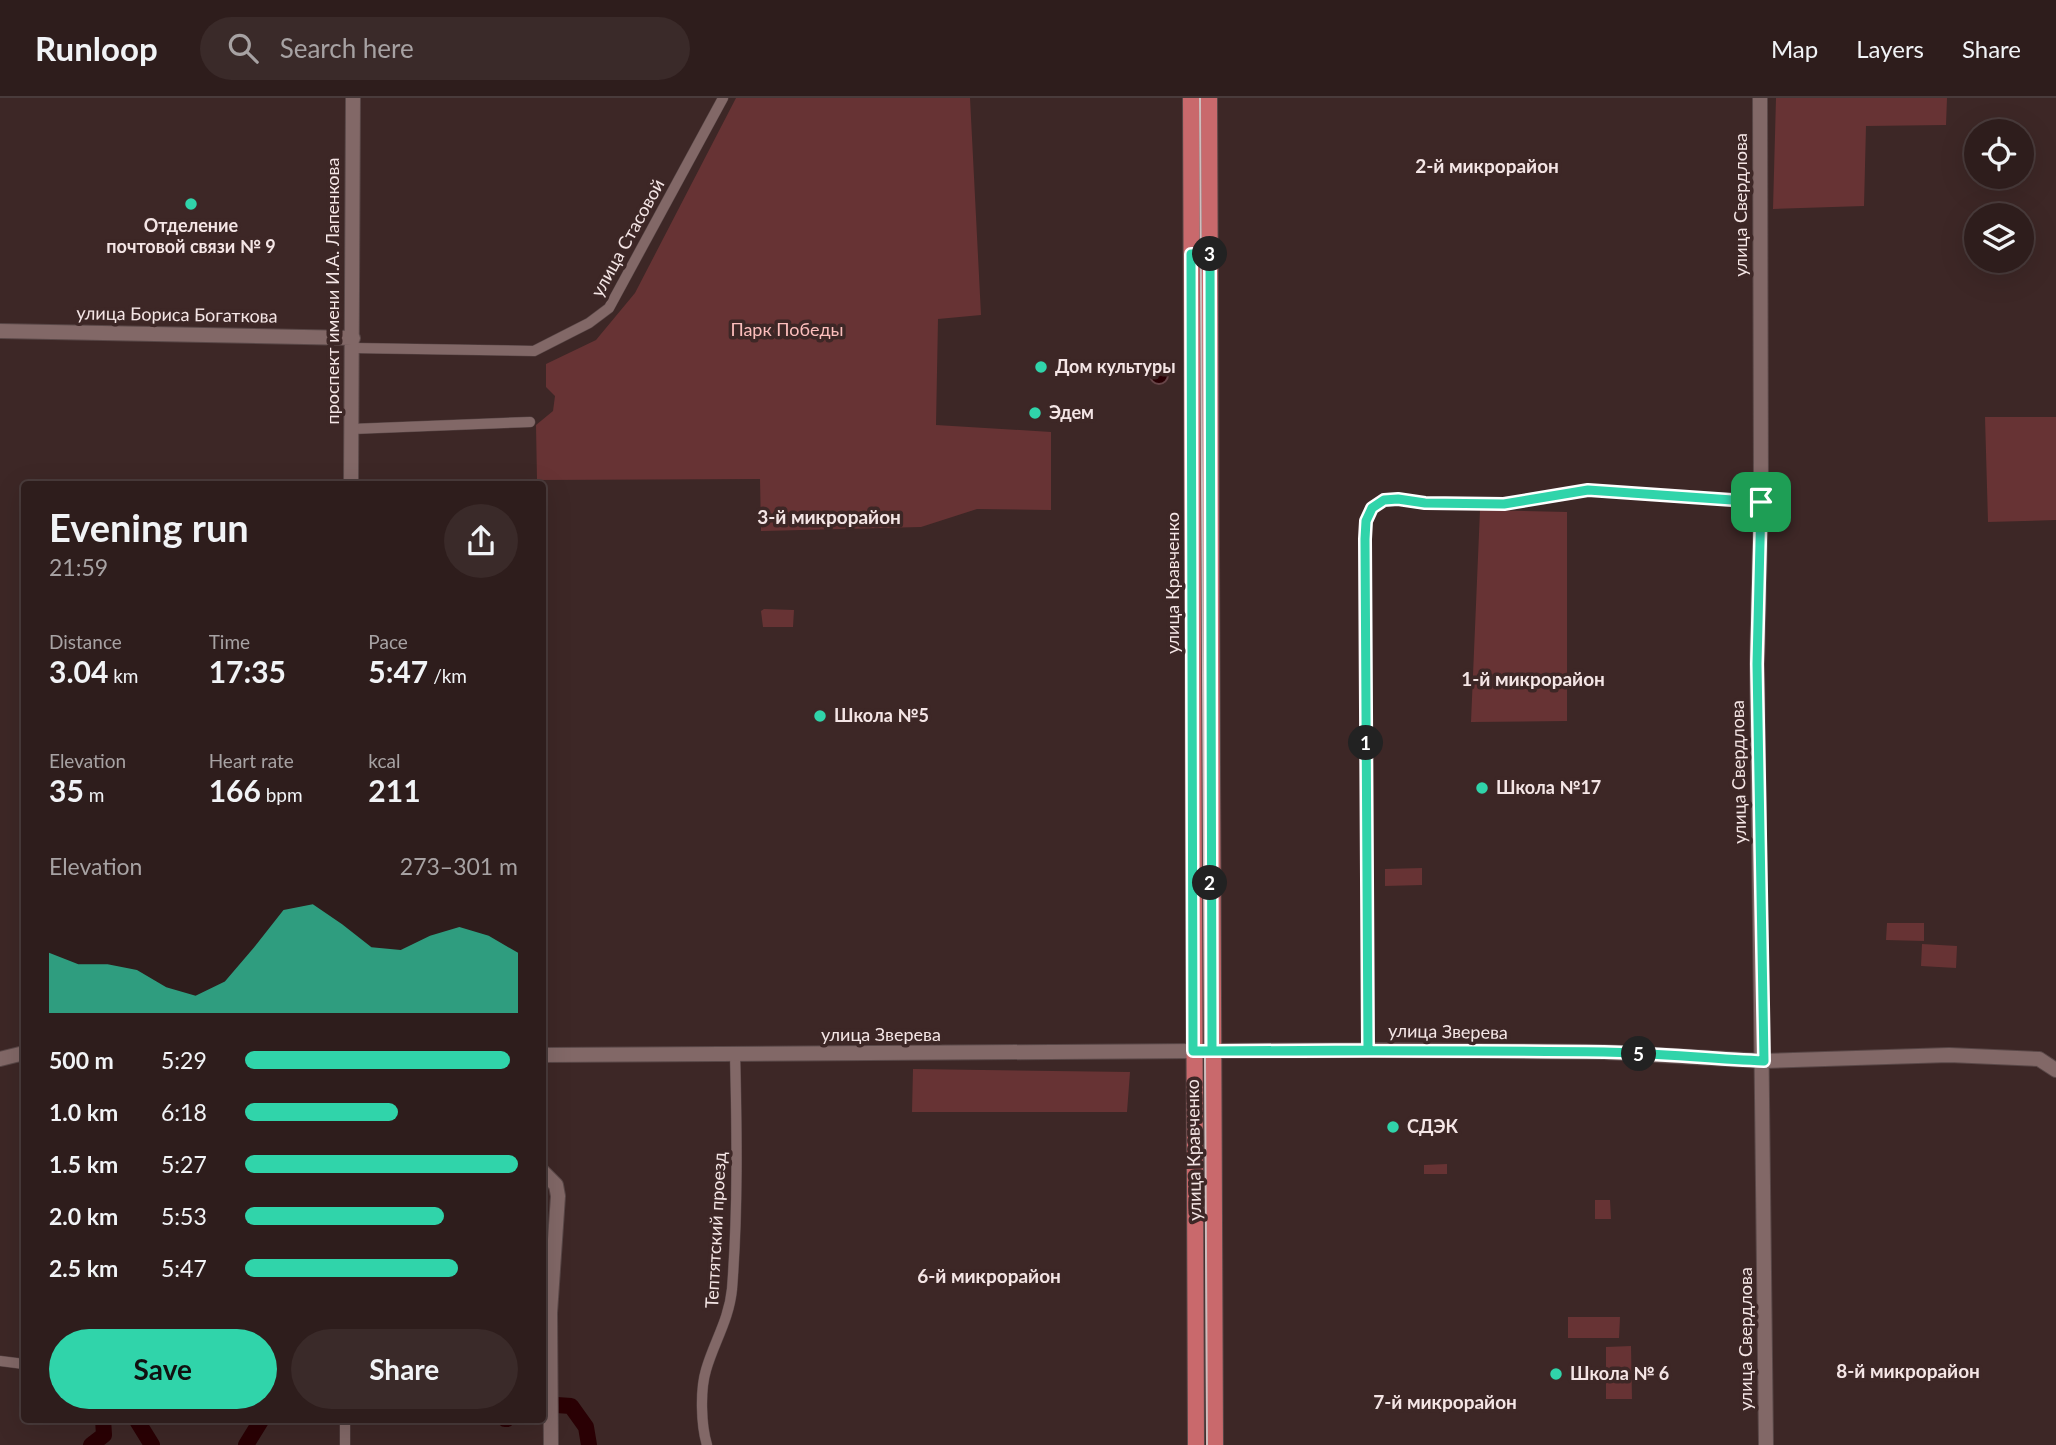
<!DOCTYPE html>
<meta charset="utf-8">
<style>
body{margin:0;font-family:Lato,sans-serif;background:#3a2a29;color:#f1f3f6;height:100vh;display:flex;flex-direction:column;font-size:26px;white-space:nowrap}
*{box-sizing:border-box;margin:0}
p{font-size:23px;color:#a7a2a3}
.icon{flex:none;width:38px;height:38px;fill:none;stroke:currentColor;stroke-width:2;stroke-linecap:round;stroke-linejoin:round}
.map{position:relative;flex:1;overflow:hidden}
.details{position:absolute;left:21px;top:383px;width:525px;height:942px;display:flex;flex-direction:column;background:#2e1d1c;border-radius:7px;box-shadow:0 7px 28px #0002,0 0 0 2px #493b3b}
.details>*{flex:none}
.tools{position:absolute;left:1964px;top:21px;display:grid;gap:14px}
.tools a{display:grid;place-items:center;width:70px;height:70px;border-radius:50%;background:#2e1d1c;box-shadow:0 7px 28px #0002,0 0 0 2px #493b3b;font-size:35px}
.pin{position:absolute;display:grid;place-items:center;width:60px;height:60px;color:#fff;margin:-30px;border-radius:14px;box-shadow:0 4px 10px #0006}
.km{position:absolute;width:35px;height:35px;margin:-18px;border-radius:50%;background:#222;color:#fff;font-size:19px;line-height:35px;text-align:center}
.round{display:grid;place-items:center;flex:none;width:74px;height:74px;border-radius:37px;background:#3a2a29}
.overview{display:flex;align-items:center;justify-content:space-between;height:119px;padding:0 28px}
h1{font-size:38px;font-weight:700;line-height:52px}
.figures{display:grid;grid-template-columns:repeat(3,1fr);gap:10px;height:119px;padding:7px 28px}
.figures div{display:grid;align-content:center}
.figures b{font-size:30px;font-weight:700}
.figures small{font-size:19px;font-weight:400}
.figures p{font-size:19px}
.chart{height:196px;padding:14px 28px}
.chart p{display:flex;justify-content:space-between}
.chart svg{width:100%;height:126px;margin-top:7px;fill:#30d4aa;opacity:.7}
.primary-button{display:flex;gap:14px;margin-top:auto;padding:14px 28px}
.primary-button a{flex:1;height:80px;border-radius:42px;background:#30d4aa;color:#111;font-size:28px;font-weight:700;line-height:80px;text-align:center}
.primary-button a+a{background:#3a2a29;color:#f1f3f6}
ul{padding:0 28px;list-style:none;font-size:23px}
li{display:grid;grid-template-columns:112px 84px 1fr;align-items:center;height:52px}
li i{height:18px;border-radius:9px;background:#30d4aa}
header{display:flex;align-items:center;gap:42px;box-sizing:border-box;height:98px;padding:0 35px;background:#2e1d1c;border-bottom:2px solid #493b3b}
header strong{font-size:33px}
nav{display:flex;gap:38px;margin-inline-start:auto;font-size:24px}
.search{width:490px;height:63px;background:#3a2a29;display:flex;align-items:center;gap:18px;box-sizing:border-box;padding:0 24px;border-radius:38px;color:#a7a2a3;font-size:26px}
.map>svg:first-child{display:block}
.green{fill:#673334}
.water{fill:#2a0004;stroke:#674548;stroke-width:2}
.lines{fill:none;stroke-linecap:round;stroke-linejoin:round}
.river{stroke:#2a0004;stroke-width:16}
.street-casing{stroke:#594747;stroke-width:11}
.secondary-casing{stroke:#594747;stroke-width:16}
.primary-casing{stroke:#594747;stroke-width:18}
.street{stroke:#826867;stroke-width:10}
.secondary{stroke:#826867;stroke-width:14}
.primary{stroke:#c9696c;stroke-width:16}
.tram{stroke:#cebebe;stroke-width:2}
.route-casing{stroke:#fff;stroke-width:14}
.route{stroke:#30d4aa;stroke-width:9}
.poi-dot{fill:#30d4aa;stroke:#3d2726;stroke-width:2.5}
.labels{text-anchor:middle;stroke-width:7;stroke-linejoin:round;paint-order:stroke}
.street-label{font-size:18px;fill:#f4e5e5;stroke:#3d2726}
.poi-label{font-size:18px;font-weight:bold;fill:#f4e5e5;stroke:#3d2726;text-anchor:start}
.park-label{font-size:18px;fill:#fcbebc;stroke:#3d2726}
.neighbourhood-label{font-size:19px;font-weight:bold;fill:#f4e5e5;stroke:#3d2726}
</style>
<header>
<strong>Runloop</strong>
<div class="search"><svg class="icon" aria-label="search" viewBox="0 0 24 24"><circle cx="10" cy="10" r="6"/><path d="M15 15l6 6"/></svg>Search here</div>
<nav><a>Map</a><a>Layers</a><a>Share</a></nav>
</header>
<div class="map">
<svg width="2056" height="1347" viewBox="0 0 2056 1347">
<rect width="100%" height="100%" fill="#3d2726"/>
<path class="green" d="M736 0H970L981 217 938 221 936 327 1051 334V412L977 411 921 429 761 433 760 381 537 382 536 327 553 313 555 298 546 289V266L596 242 635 195Z
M1776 0H1947L1946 27 1866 28 1864 108 1773 111Z
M1985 319H2056V422L1988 424Z
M1480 412 1567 414V623L1471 624Z
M764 511 794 512 793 529H763L761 513Z
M1422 770V787L1385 788V771Z
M1887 825H1924V843L1886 842Z
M1922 846 1957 848 1956 870 1921 868Z
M913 971 1130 974 1127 1014H912Z
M1447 1066V1076H1424V1067Z
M1595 1102H1610L1611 1121H1595Z
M1568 1219H1620L1619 1240H1568Z
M1631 1248 1632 1301H1606V1249Z"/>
<path class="water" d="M1150 277a9 9 0 1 1 18 0a9 9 0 1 1-18 0Z"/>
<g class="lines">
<path class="river" d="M542 1306 571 1308 586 1329 589 1347
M136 1321 152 1347
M505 1321H507
M91 1347 104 1337 103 1321
M246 1347 262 1321"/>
<defs>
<path id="street" d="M353 250 534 253 589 225 609 210 723 0
M352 331 530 324
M1368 952 1365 441 1366 423 1372 410 1384 402 1397 401 1425 405 1504 406 1588 392 1761 404
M0 1263 24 1266
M345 1321V1347
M707 1347C701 1327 700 1292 706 1272 714 1244 729 1222 732 1191 738 1113 737 1034 735 956"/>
<path id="secondary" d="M1760 0 1761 404 1757 566 1766 1347
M0 233 353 240
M351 387 353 0
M542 957 1368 952 1604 954 1764 963 1949 957 2039 961 2056 972
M0 961 24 955
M542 1073 556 1087 558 1098 550 1215 551 1347"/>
<path id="primary" d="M1191 0 1196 1347
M1209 0 1215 1347"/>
</defs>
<use href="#street" class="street-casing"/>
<use href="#secondary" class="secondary-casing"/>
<use href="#primary" class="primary-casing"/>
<use href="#street" class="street"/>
<use href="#secondary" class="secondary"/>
<use href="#primary" class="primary"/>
<path class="tram" d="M1200 0 1207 1347"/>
</g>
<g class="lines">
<defs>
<path id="route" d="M1761 404 1588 392 1504 406 1425 405 1398 401 1384 402 1372 410 1366 423 1365 441 1368 952 1212 953 1210 156H1191L1193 953C1330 953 1467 952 1604 954 1658 955 1711 961 1764 963L1757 566 1761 404"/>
</defs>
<use href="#route" class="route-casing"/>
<use href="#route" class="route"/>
</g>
<g class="poi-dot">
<circle cx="191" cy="106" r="7"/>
<circle cx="1041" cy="269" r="7"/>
<circle cx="1035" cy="315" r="7"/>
<circle cx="820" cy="618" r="7"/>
<circle cx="1482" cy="690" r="7"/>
<circle cx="1393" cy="1029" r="7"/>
<circle cx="1556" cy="1276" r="7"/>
</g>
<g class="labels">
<g class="street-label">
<text transform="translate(1741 107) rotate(-90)" y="6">улица Свердлова</text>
<text transform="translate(628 140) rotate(-61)" y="6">улица Стасовой</text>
<text transform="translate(333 193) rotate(-90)" y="6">проспект имени И.А. Лапенкова</text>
<text transform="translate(177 217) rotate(1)" y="6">улица Бориса Богаткова</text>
<text transform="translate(1173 485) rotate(-90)" y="6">улица Кравченко</text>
<text transform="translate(1739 674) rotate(-91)" y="6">улица Свердлова</text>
<text transform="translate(1448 934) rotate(1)" y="6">улица Зверева</text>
<text x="881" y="943">улица Зверева</text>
<text transform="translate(1194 1052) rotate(-91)" y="6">улица Кравченко</text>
<text transform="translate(716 1132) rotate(-87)" y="6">Тептятский проезд</text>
<text transform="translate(1746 1241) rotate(-90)" y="6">улица Свердлова</text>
</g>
<g class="poi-label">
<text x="191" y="134" text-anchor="middle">Отделение<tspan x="191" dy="21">почтовой связи № 9</tspan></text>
<text x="1055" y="275">Дом культуры</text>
<text x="1049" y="321">Эдем</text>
<text x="834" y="624">Школа №5</text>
<text x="1496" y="696">Школа №17</text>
<text x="1407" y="1035">СДЭК</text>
<text x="1570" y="1282">Школа № 6</text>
</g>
<g class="park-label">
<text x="787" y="238">Парк Победы</text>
</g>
<g class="neighbourhood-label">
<text x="1487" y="75">2-й микрорайон</text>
<text x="829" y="426">3-й микрорайон</text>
<text x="1533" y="588">1-й микрорайон</text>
<text x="989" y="1185">6-й микрорайон</text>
<text x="1908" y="1280">8-й микрорайон</text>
<text x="1445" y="1311">7-й микрорайон</text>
</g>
</g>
</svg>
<div class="tools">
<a><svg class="icon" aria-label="locate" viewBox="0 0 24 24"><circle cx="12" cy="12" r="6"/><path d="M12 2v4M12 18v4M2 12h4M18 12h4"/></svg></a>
<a><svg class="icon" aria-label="layers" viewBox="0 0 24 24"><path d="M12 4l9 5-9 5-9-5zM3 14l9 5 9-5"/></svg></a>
</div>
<div class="pin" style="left:1761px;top:404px;background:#1e9e55"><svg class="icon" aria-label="arrive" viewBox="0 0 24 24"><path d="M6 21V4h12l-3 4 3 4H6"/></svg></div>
<b class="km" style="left:1366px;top:645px">1</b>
<b class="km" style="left:1210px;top:785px">2</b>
<b class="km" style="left:1210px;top:156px">3</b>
<b class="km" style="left:1639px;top:956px">5</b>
<section class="details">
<div class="overview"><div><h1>Evening run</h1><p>21:59</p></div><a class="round"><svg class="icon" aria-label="share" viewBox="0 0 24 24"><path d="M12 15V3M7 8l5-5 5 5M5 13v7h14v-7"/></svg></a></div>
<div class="figures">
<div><p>Distance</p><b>3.04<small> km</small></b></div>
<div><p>Time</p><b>17:35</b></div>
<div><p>Pace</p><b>5:47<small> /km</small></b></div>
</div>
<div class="figures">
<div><p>Elevation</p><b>35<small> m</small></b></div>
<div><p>Heart rate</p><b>166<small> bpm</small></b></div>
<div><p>kcal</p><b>211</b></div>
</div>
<div class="chart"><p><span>Elevation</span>273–301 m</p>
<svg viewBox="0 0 160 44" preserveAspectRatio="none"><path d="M0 44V23L10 27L20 27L30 29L40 35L50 38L60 33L70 21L80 8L90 6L100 13L110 21L120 22L130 17L140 14L150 17L160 23V44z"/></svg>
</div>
<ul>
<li><b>500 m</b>5:29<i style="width:97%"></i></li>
<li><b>1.0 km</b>6:18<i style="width:56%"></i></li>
<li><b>1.5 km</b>5:27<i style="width:100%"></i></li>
<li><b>2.0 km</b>5:53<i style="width:73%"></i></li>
<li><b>2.5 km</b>5:47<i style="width:78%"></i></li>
</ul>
<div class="primary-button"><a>Save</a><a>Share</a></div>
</section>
</div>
